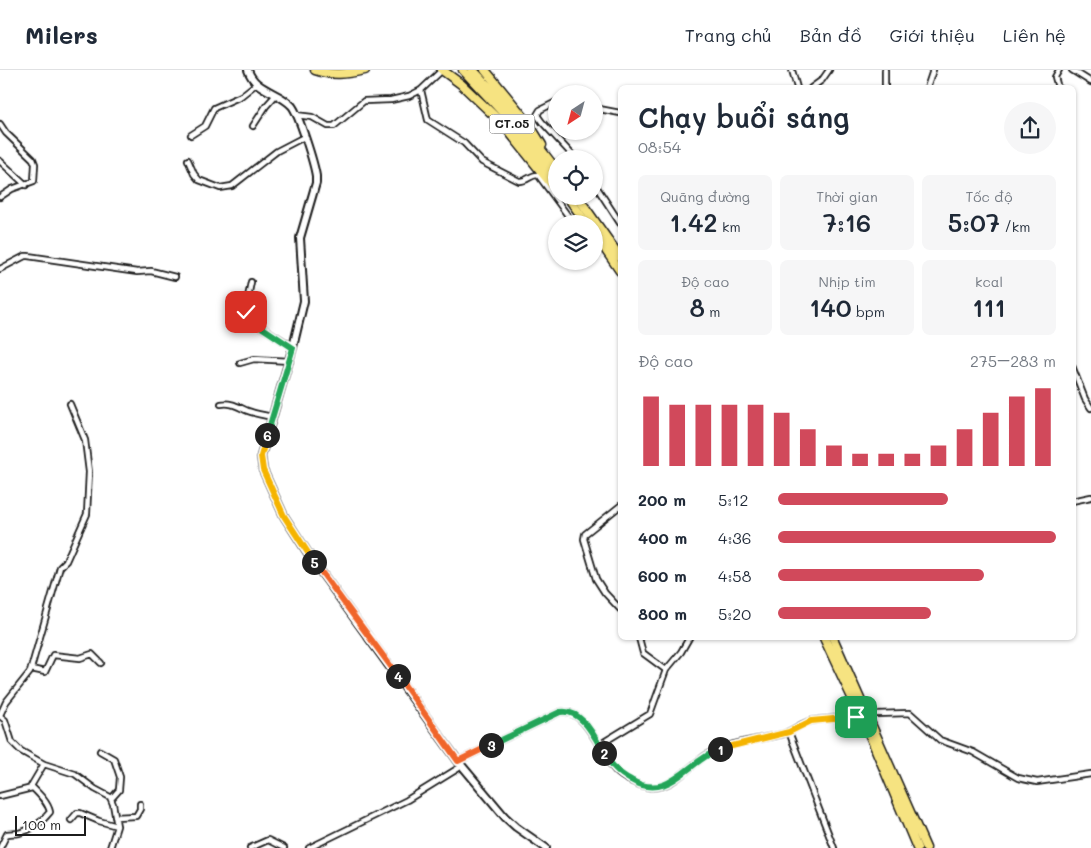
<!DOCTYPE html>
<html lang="vi">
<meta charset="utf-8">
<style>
body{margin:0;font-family:Mali,sans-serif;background:#f6f6f7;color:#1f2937;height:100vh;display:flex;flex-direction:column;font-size:19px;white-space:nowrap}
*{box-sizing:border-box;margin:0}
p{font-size:16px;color:#747a83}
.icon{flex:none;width:28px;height:28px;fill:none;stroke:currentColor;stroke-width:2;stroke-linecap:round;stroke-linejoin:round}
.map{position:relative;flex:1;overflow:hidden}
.drawer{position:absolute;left:618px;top:15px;width:458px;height:555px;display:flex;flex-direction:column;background:#fff;border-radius:8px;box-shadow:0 1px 4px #0004}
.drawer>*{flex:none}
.needle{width:32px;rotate:216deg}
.tools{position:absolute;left:548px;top:15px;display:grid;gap:10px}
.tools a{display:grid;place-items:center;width:55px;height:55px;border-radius:50%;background:#fff;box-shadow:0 1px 4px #0004;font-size:25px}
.scale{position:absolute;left:15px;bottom:12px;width:71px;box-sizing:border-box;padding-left:5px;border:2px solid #1c1c1c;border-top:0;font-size:14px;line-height:18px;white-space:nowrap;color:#1c1c1c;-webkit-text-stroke:4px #fff;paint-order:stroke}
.pin{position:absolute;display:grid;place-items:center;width:42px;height:42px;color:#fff;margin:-21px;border-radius:10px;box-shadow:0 2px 8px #0006}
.km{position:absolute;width:25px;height:25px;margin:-12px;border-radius:50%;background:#222;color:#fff;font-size:14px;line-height:25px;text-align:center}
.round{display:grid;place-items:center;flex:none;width:52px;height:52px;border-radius:26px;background:#f6f6f7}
.summary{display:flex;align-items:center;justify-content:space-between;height:85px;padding:0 20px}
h1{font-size:28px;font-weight:600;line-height:38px}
.metrics{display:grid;grid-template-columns:repeat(3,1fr);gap:8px;height:85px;padding:5px 20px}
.metrics div{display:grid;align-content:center;border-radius:8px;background:#f6f6f7;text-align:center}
.metrics b{font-size:25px;font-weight:600}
.metrics small{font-size:14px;font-weight:400}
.metrics p{font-size:14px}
.chart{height:140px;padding:10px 20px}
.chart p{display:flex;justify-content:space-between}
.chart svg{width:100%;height:90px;margin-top:5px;stroke:#d1495b;stroke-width:6}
ul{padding:0 20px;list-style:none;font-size:16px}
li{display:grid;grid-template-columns:80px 60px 1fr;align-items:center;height:38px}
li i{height:12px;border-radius:6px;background:#d1495b}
header{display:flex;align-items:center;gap:30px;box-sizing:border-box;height:70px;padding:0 25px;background:#fff;border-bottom:1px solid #e0e1e3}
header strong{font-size:24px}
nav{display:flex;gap:28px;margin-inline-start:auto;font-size:18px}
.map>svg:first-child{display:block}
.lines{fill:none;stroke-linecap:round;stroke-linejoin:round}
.street-casing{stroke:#1c1c1c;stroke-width:8}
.secondary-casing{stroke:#1c1c1c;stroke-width:10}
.highway-casing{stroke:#1c1c1c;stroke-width:11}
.street{stroke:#fff;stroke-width:4.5}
.secondary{stroke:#fff;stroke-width:6}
.highway{stroke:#f6e381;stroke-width:8}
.split-1-casing{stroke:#fff;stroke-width:10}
.split-2-casing{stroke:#fff;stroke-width:10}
.split-3-casing{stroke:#fff;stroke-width:10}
.split-4-casing{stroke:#fff;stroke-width:10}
.split-5-casing{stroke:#fff;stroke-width:10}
.split-6-casing{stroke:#fff;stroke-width:10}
.split-7-casing{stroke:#fff;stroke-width:10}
.split-1{stroke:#f5b400;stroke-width:6}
.split-2{stroke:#22a559;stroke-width:6}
.split-3{stroke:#22a559;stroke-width:6}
.split-4{stroke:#f0652b;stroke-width:6}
.split-5{stroke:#f0652b;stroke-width:6}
.split-6{stroke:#f5b400;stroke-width:6}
.split-7{stroke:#22a559;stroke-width:6}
.labels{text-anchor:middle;stroke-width:5;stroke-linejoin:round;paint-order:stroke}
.shield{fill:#fff;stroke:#606060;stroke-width:1}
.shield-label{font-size:12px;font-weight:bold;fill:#1c1c1c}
</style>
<header>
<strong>Milers</strong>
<nav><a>Trang chủ</a><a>Bản đồ</a><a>Giới thiệu</a><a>Liên hệ</a></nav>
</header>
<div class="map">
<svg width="1091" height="778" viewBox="0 0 1091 778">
<rect width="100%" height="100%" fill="#fff"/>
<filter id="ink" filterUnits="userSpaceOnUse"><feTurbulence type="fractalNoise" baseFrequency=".02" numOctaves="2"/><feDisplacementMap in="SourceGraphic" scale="10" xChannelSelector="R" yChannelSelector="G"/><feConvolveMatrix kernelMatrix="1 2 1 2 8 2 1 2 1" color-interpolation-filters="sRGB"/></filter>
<g filter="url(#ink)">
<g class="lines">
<defs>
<path id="street" d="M792 0 797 18
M1072 0 1091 12
M811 18 822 10 829 0
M885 18V0
M927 18 933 0
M1058 18 1055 7 1059 0
M421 20 428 50 464 73 482 92 519 111C527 112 531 104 538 105L574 154
M556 32 540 40 537 45 542 52 576 89
M594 38 620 43
M296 45 312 47 328 56H334L364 31 391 30 409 26 421 20 439 3
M0 54 6 63 33 89 35 94 34 111 12 119 0 127
M253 56 266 36 275 26
M191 65 205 56 214 38 241 26 256 14
M188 90 194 104 199 110 220 118 232 116 277 81 304 67
M0 91 26 115
M594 113 620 153
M594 179 604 178
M0 199 25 186H28L137 202 151 201 175 207
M251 212 245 242 255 253 293 277
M240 293 254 289 290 291
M1072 296 1085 329 1091 338
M221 334C232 332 238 337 248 341 256 344 264 345 272 347
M1072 431 1091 427
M620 436 585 464 584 469 596 509 605 523 620 539
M639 568 643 583 666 600
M31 599 45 602 53 585 80 588 92 584 101 593
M876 644 910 643 940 670 973 682 1018 708 1037 712 1091 704
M0 645 6 632 30 602 60 497 66 491 87 444 89 402 85 370 70 334
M0 646 5 650 12 672 21 681 44 694 75 704 95 719 110 727 113 734 117 756 110 778
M789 662 834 778
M599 675 650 644 666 600 681 582 689 568
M100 681 114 689 120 707 119 720 111 729
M458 691 560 642C587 638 600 684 615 700 622 708 637 715 648 717 674 721 692 691 713 681 735 672 761 669 783 664 793 661 801 653 811 651 825 648 842 648 857 647
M0 726 32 718
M115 747 136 746 140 739V734
M71 750 77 743H80L99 751 117 756
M0 778 7 764C11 763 15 764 19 763 32 760 42 752 50 742 48 732 38 723 31 716L44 694
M250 778 268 770 284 778
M309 778 407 730 462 696"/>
<path id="secondary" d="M248 0C255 21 278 21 292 36 299 45 314 93 316 106V113L300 168 304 231 293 277 261 386 263 400 284 446 313 491 458 691 505 747 516 757 546 778"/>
<path id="highway" d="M315 0C332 6 347 4 365 0
M442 0 461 14 503 54 556 120
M463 0 506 46 556 112
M473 0 511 41 556 99
M485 0 527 51 542 75
M567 126 587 154
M577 126 620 187
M594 163 620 201
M824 568 871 668 917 778
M833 568 926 778"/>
</defs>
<use href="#street" class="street-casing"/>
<use href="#secondary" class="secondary-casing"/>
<use href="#highway" class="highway-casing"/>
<use href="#street" class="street"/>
<use href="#secondary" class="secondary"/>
<use href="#highway" class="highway"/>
</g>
</g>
<g class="lines" filter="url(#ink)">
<defs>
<path id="split-1" d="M720 679 789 662 811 651 856 647"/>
<path id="split-2" d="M604 683C612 696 618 703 631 710 669 733 688 690 720 679"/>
<path id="split-3" d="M491 675 560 642C582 638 595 668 604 683"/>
<path id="split-4" d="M398 606 458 691 491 675"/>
<path id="split-5" d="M314 492 398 606"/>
<path id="split-6" d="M267 365 261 386 263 400 284 446 314 492"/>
<path id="split-7" d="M246 242 255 253 293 278 267 365"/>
</defs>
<use href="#split-1" class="split-1-casing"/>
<use href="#split-2" class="split-2-casing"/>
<use href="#split-3" class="split-3-casing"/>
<use href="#split-4" class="split-4-casing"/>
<use href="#split-5" class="split-5-casing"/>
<use href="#split-6" class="split-6-casing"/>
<use href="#split-7" class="split-7-casing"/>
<use href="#split-1" class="split-1"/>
<use href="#split-2" class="split-2"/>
<use href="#split-3" class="split-3"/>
<use href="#split-4" class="split-4"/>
<use href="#split-5" class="split-5"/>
<use href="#split-6" class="split-6"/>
<use href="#split-7" class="split-7"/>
</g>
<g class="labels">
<rect class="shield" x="489.5" y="44.5" width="45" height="19" rx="4"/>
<g class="shield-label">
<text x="512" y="58">CT.05</text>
</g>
</g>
</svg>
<div class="tools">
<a><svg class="needle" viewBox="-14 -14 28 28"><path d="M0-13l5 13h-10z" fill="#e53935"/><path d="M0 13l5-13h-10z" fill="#747a83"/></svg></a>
<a><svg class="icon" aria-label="locate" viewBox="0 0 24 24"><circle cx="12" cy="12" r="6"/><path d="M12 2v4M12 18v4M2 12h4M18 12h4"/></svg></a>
<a><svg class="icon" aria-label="layers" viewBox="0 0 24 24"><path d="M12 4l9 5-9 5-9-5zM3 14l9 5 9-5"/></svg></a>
</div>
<div class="scale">100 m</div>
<div class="pin" style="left:856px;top:647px;background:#1e9e55"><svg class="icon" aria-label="arrive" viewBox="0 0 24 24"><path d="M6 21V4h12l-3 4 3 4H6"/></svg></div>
<div class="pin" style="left:246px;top:242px;background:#d93025"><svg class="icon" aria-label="check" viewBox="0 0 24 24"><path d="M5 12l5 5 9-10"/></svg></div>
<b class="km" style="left:720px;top:679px">1</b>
<b class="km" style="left:604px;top:683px">2</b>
<b class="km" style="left:491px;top:675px">3</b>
<b class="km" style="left:398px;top:606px">4</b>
<b class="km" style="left:314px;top:492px">5</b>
<b class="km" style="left:267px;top:365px">6</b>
<section class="drawer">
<div class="summary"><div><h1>Chạy buổi sáng</h1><p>08:54</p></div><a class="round"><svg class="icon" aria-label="share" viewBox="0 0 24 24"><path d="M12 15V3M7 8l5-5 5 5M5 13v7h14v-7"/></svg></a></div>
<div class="metrics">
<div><p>Quãng đường</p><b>1.42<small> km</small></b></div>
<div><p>Thời gian</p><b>7:16</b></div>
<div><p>Tốc độ</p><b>5:07<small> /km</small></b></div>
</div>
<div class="metrics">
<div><p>Độ cao</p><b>8<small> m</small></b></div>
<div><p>Nhịp tim</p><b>140<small> bpm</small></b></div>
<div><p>kcal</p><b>111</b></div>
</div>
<div class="chart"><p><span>Độ cao</span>275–283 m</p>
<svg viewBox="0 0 160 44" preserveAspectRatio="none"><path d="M5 44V10M15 44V14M25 44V14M35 44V14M45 44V14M55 44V18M65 44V26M75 44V34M85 44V38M95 44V38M105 44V38M115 44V34M125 44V26M135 44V18M145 44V10M155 44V6"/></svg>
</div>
<ul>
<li><b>200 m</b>5:12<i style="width:61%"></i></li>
<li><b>400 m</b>4:36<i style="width:100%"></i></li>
<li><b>600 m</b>4:58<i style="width:74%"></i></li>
<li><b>800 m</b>5:20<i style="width:55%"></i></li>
</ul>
</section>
</div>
